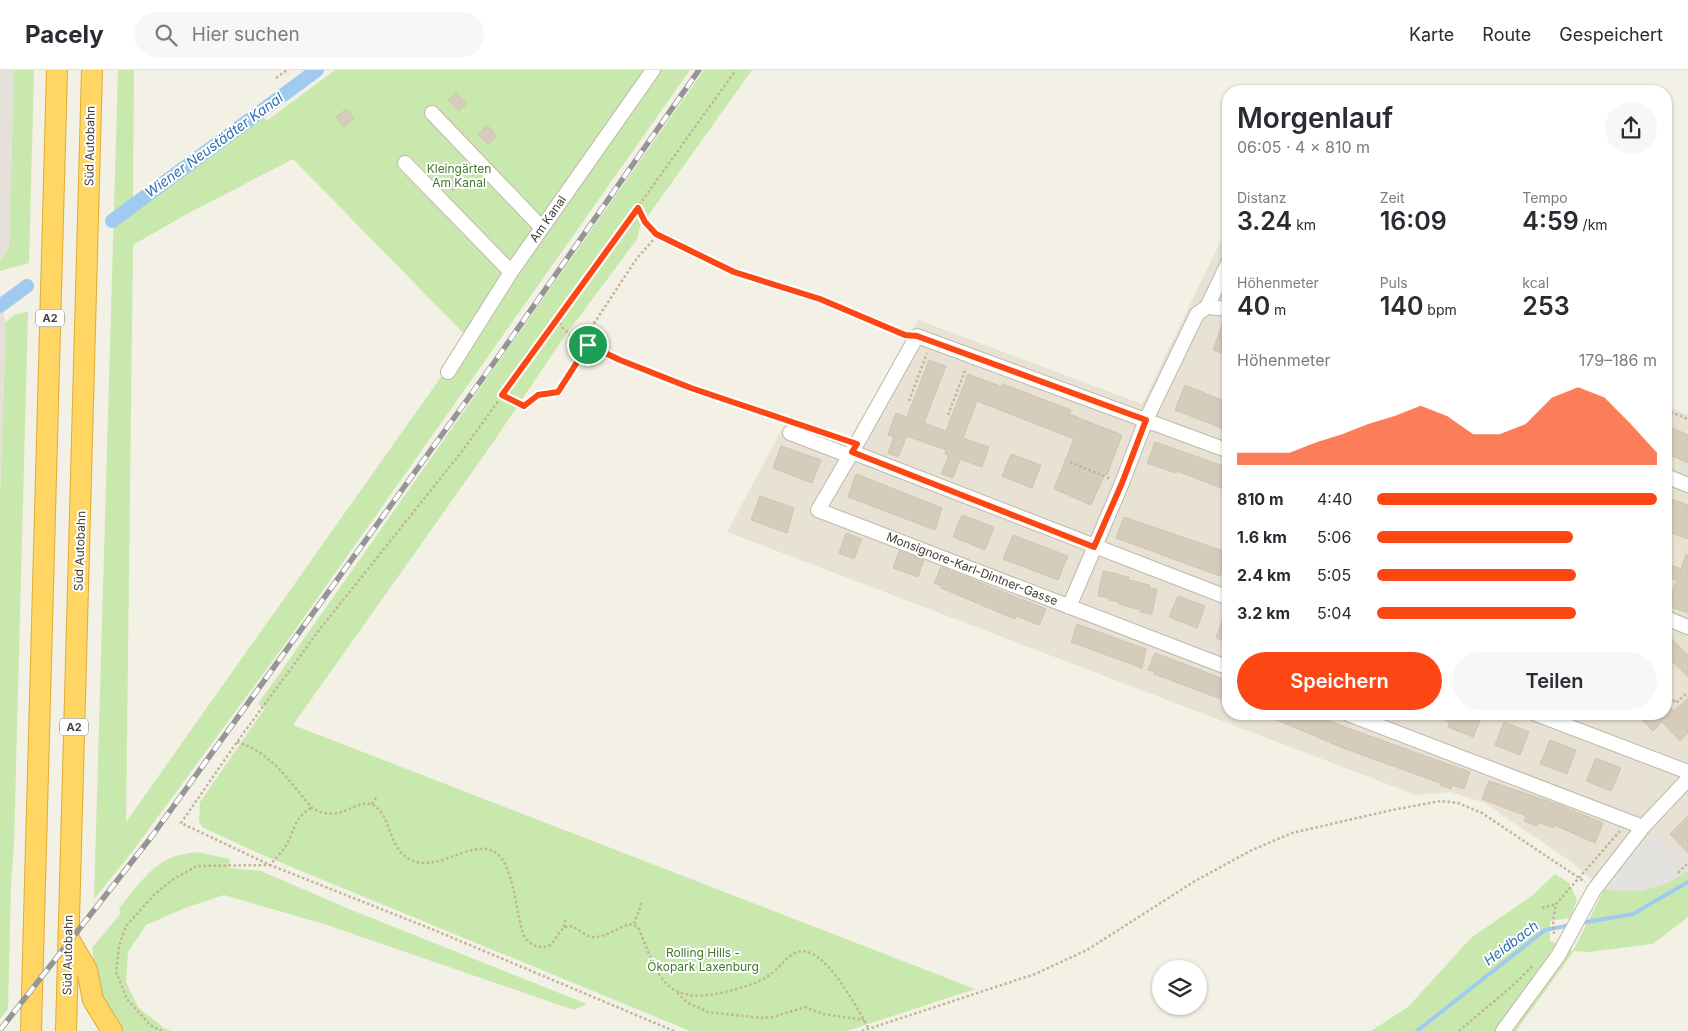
<!DOCTYPE html>
<html lang="de">
<meta charset="utf-8">
<style>
body{margin:0;font-family:Inter,sans-serif;background:#f7f7f7;color:#2b2b33;height:100vh;display:flex;flex-direction:column;font-size:19px;white-space:nowrap}
*{box-sizing:border-box;margin:0}
p{font-size:16px;color:#7c7c81}
.icon{flex:none;width:28px;height:28px;fill:none;stroke:currentColor;stroke-width:2;stroke-linecap:round;stroke-linejoin:round}
.map{position:relative;flex:1;overflow:hidden}
.sheet{position:absolute;left:1222px;top:15px;width:450px;height:635px;display:flex;flex-direction:column;background:#fff;border-radius:20px;box-shadow:0 1px 4px #0004}
.sheet>*{flex:none}
.fabs{position:absolute;left:1152px;top:890px;display:grid;gap:10px}
.fabs a{display:grid;place-items:center;width:55px;height:55px;border-radius:50%;background:#fff;box-shadow:0 1px 4px #0004;font-size:25px}
.pin{position:absolute;display:grid;place-items:center;width:42px;height:42px;color:#fff;margin:-21px;border:2px solid #fff;border-radius:50%;box-shadow:0 1px 5px #0007}
.round{display:grid;place-items:center;flex:none;width:52px;height:52px;border-radius:26px;background:#f7f7f7}
.summary{display:flex;align-items:center;justify-content:space-between;height:85px;padding:0 15px}
h1{font-size:28px;font-weight:600;line-height:38px}
.stats{display:grid;grid-template-columns:repeat(3,1fr);gap:8px;height:85px;padding:5px 15px}
.stats div{display:grid;align-content:center}
.stats b{font-size:25px;font-weight:600}
.stats small{font-size:14px;font-weight:400}
.stats p{font-size:14px}
.chart{height:140px;padding:10px 15px}
.chart p{display:flex;justify-content:space-between}
.chart svg{width:100%;height:90px;margin-top:5px;fill:#fc4714;opacity:.7}
.button{display:flex;gap:10px;margin-top:auto;padding:10px 15px}
.button a{flex:1;height:58px;border-radius:30px;background:#fc4714;color:#fff;font-size:20px;font-weight:600;line-height:58px;text-align:center}
.button a+a{background:#f7f7f7;color:#2b2b33}
ul{padding:0 15px;list-style:none;font-size:16px}
li{display:grid;grid-template-columns:80px 60px 1fr;align-items:center;height:38px}
li i{height:12px;border-radius:6px;background:#fc4714}
header{display:flex;align-items:center;gap:30px;box-sizing:border-box;height:70px;padding:0 25px;background:#fff;border-bottom:1px solid #e1e1e2}
header strong{font-size:24px}
nav{display:flex;gap:28px;margin-inline-start:auto;font-size:18px}
.search{width:350px;height:45px;background:#f7f7f7;display:flex;align-items:center;gap:12px;box-sizing:border-box;padding:0 18px;border-radius:28px;color:#7c7c81;font-size:19px}
.map>svg:first-child{display:block}
.residential{fill:#e7e2d3}
.industrial{fill:#e5e1da}
.green{fill:#c9e8ae;fill-rule:evenodd}
.parking{fill:#e4e2de}
.lines{fill:none;stroke-linecap:round;stroke-linejoin:round}
.stream{stroke:#a1caf1;stroke-width:4}
.canal{stroke:#a1caf1;stroke-width:14}
.building{fill:#d5ccbb;stroke:#cfc5ae}
.minor-casing{stroke:#beb8a8;stroke-width:16}
.highway-casing{stroke:#dfac34;stroke-width:22}
.path{stroke:#c0b599;stroke-width:2.5;stroke-dasharray:2.5 2.5;stroke-linecap:butt}
.minor{stroke:#fff;stroke-width:14}
.highway{stroke:#ffd664;stroke-width:20}
.rail-casing{stroke:#959595;stroke-width:5.5}
.rail{stroke:#fff;stroke-width:4;stroke-dasharray:11;stroke-linecap:butt}
.route-casing{stroke:#fff;stroke-width:10}
.route{stroke:#fc4714;stroke-width:6}
.labels{text-anchor:middle;stroke-width:4;stroke-linejoin:round;paint-order:stroke}
.shield{fill:#fff;stroke:#7d7972;stroke-width:1}
.shield-label{font-size:11px;font-weight:bold;fill:#454035}
.street-label{font-size:12px;fill:#454035;stroke:#fff}
.park-label{font-size:12px;fill:#407828;stroke:#fff}
.water-label{font-size:14px;font-style:italic;fill:#2d71b2;stroke:#fff}
</style>
<header>
<strong>Pacely</strong>
<div class="search"><svg class="icon" aria-label="search" viewBox="0 0 24 24"><circle cx="10" cy="10" r="6"/><path d="M15 15l6 6"/></svg>Hier suchen</div>
<nav><a>Karte</a><a>Route</a><a>Gespeichert</a></nav>
</header>
<div class="map">
<svg width="1688" height="961" viewBox="0 0 1688 961">
<rect width="100%" height="100%" fill="#f3f0e5"/>
<path class="residential" d="M1223 166 1229 168V644H1666V336L1688 345V801L1640 821 1604 820 1570 791 1485 733 1451 722 1416 725 727 462 785 354 846 376 918 250 1142 334Z"/>
<path class="industrial" d="M0 0H14L9 178 0 191Z
M0 232 6 252 0 428Z"/>
<path class="green" d="M14 0H34L29 193 0 201V191L9 178Z
M118 0H134L133 127 248 44 268 50 335 0H690L288 570 132 782 94 829ZM293 89 473 273 450 306 441 307 126 752 133 175 185 145Z
M704 0H752L640 157 637 169 562 270 492 374 293 655 975 919 847 961H690L260 784 202 757 199 751 200 732 265 638 258 634Z
M26 242H28L14 774 11 814 8 939 0 949V428L6 252 14 245Z
M196 782 230 789 229 798 261 801 349 839 587 934 574 940 324 854 224 825 185 838 146 855 128 882 126 912 138 937 164 958 171 961H123L97 918 92 878 121 843 119 839C134 820 152 793 176 786 183 784 190 783 196 782Z
M1688 801V847L1653 874 1588 882 1574 881 1516 961H1371L1408 937 1471 868 1533 825 1555 804 1569 813 1577 830 1570 848 1550 851V871L1573 881 1604 820 1640 821 1667 813Z"/>
<path class="parking" d="M1653 762 1688 792V801L1667 813 1640 821 1604 820Z"/>
<g class="lines">
<path class="stream" d="M1581 853 1633 844 1688 812
M1417 961 1545 860 1571 855"/>
<path class="canal" d="M112 151 317 0
M0 236 27 216"/>
</g>
<path class="building" d="M456 23 467 33 459 41 448 30Z
M346 39 354 48 344 57 336 47Z
M487 55 497 66 488 74 478 64Z
M457 103 465 111 453 121 446 113Z
M1225 247 1229 248V286L1213 280Z
M929 290 946 296 924 353 946 361 968 304 1002 317 1003 314 1071 340 1069 344 1122 365 1107 405 1105 404 1091 435 1054 419 1074 369 977 331 963 368 989 377 982 397 960 389 953 408 941 404 949 385 945 384 946 380 907 366 898 387 888 383 894 367 888 365 896 343 907 347Z
M1185 315 1229 333V361L1175 340Z
M1666 355 1688 365V393L1666 383Z
M1155 372 1229 398V421L1177 401 1176 403 1147 393Z
M781 376 821 390 812 413 773 398Z
M1011 384 1041 395 1032 418 1002 406Z
M856 404 942 438 935 460 848 427Z
M760 426 794 438 787 463 751 450Z
M1666 427 1688 435V469L1666 461Z
M962 445 994 457 985 480 953 467Z
M1124 447 1229 483 1220 506 1116 468Z
M846 463 862 469 854 489 839 483Z
M1013 465 1068 486 1058 510 1003 489Z
M899 481 924 490 918 507 893 498Z
M1686 484 1688 485V543L1668 536 1677 510 1666 506V493L1681 499Z
M941 497 1046 539 1039 555 1016 546 1015 549 941 518 942 516 934 513Z
M1103 501 1118 504V505L1129 507 1128 510 1139 512V513L1150 515 1149 518 1157 519 1152 544 1140 542 1141 540 1119 534V532L1109 530 1110 528 1098 526Z
M1178 526 1205 536 1197 558 1169 547Z
M1228 536 1229 537V573L1216 568Z
M1077 554 1146 579 1142 598 1071 572Z
M1666 563 1688 585V607L1673 592 1666 599Z
M1155 583 1229 611V632L1154 604 1155 602 1148 600Z
M1688 628V663L1680 671 1662 652 1653 661 1637 644H1666V633L1674 641Z
M1263 644H1313L1345 657 1470 702 1464 719 1452 715 1451 719 1440 715V713L1343 678Z
M1430 644H1483L1473 667 1448 657 1450 652Z
M1504 652 1529 662 1520 685 1495 675Z
M1550 670 1576 680 1567 704 1540 694Z
M1596 688 1621 698 1611 721 1586 711Z
M1489 711 1560 735 1603 753 1595 773 1554 755 1553 758 1538 752 1537 756 1524 751 1526 746 1482 729Z
M1688 746V783L1670 764Z"/>
<g class="lines">
<defs>
<path id="minor" d="M432 43 542 158
M405 93 511 202
M1207 237 1229 239
M448 302 511 202 653 0
M790 363 850 386
M1229 381 917 266 852 382 818 440 1229 598
M852 382 1229 528
M1666 406 1688 415
M1069 537 1122 413 1146 350 1197 244 1207 237 1229 191
M1666 548 1688 557
M1348 644 1643 757
M1536 644 1688 702
M1503 961 1558 886 1594 820 1643 757 1688 709"/>
<path id="highway" d="M69 869 87 900 93 930 112 961
M31 961 57 0
M66 961 92 0"/>
</defs>
<use href="#minor" class="minor-casing"/>
<use href="#highway" class="highway-casing"/>
<path class="path" d="M276 8 287 0
M638 138 645 152 656 164 734 202 820 229 903 264
M558 248 563 258 570 265 620 290 691 318 787 350
M503 325 524 336 538 325 558 322 588 275 591 258 637 188 655 168 660 166
M909 331 927 283
M1666 340 1688 349
M948 345 966 298
M1070 392 1111 409
M1666 623 1676 633 1686 624 1688 626
M237 672C271 682 290 712 312 738 341 755 356 727 373 735 392 745 387 778 411 790 441 806 487 753 506 796 516 819 516 843 524 866 532 877 539 879 551 875 558 865 564 850 577 859 581 861 586 866 591 867 602 869 618 858 629 854L638 857C658 904 663 937 725 922 741 918 757 914 771 904 782 896 792 877 808 882 832 890 857 938 869 959
M372 734 377 726
M1678 803 1688 793
M1542 838 1556 834
M634 854 642 832
M564 857 565 850
M1554 864 1553 851 1556 834 1620 761
M677 923 688 933 708 942 761 948 773 947 805 937 823 944 864 950
M162 961 150 955 127 929 116 902 119 876 126 856 154 825 172 810 197 796 270 795C275 789 281 783 285 777 295 761 293 749 311 738
M674 961 434 860 270 795 181 753 237 672 320 559 463 380 736 0
M862 961 1035 904 1087 880 1195 811 1252 780 1292 763 1392 740 1441 731 1458 733 1482 743 1585 812
M1459 961 1511 917 1533 896"/>
<use href="#minor" class="minor"/>
<use href="#highway" class="highway"/>
<defs>
<path id="rail" d="M0 960 152 766 493 294 699 0"/>
</defs>
<use href="#rail" class="rail-casing"/>
<use href="#rail" class="rail"/>
</g>
<g class="lines">
<defs>
<path id="route" d="M638 138 645 152 656 164 734 202 820 229 905 265 917 266 1146 350 1122 413 1094 477 852 382 857 374 691 318 620 290 588 275 558 322 538 325 524 336 502 325Z"/>
</defs>
<use href="#route" class="route-casing"/>
<use href="#route" class="route"/>
</g>
<g class="labels">
<g class="shield">
<rect x="36" y="239.5" width="28" height="17" rx="4"/>
<rect x="60" y="648.5" width="28" height="17" rx="4"/>
</g>
<g class="shield-label">
<text x="50" y="252">A2</text>
<text x="74" y="661">A2</text>
</g>
<g class="street-label">
<text transform="translate(90 76) rotate(-89)" y="4">Süd Autobahn</text>
<text transform="translate(548 149) rotate(-55)" y="4">Am Kanal</text>
<text transform="translate(80 481) rotate(-88)" y="4">Süd Autobahn</text>
<text transform="translate(972 499) rotate(21)" y="4">Monsignore-Karl-Dintner-Gasse</text>
<text transform="translate(68 885) rotate(-89)" y="4">Süd Autobahn</text>
</g>
<g class="park-label">
<text x="459" y="103">Kleingärten<tspan x="459" dy="14">Am Kanal</tspan></text>
<text x="703" y="887">Rolling Hills -<tspan x="703" dy="14">Ökopark Laxenburg</tspan></text>
</g>
<g class="water-label">
<text transform="translate(214 75) rotate(-36)" y="5">Wiener Neustädter Kanal</text>
<text transform="translate(1511 873) rotate(-37)" y="5">Heidbach</text>
</g>
</g>
</svg>
<div class="fabs">
<a><svg class="icon" aria-label="layers" viewBox="0 0 24 24"><path d="M12 4l9 5-9 5-9-5zM3 14l9 5 9-5"/></svg></a>
</div>
<div class="pin" style="left:588px;top:275px;background:#1e9e55"><svg class="icon" aria-label="arrive" viewBox="0 0 24 24"><path d="M6 21V4h12l-3 4 3 4H6"/></svg></div>
<section class="sheet">
<div class="summary"><div><h1>Morgenlauf</h1><p>06:05 · 4 × 810 m</p></div><a class="round"><svg class="icon" aria-label="share" viewBox="0 0 24 24"><path d="M12 15V3M7 8l5-5 5 5M5 13v7h14v-7"/></svg></a></div>
<div class="stats">
<div><p>Distanz</p><b>3.24<small> km</small></b></div>
<div><p>Zeit</p><b>16:09</b></div>
<div><p>Tempo</p><b>4:59<small> /km</small></b></div>
</div>
<div class="stats">
<div><p>Höhenmeter</p><b>40<small> m</small></b></div>
<div><p>Puls</p><b>140<small> bpm</small></b></div>
<div><p>kcal</p><b>253</b></div>
</div>
<div class="chart"><p><span>Höhenmeter</span>179–186 m</p>
<svg viewBox="0 0 160 44" preserveAspectRatio="none"><path d="M0 44V38L10 38L20 38L30 33L40 29L50 24L60 20L70 15L80 20L90 29L100 29L110 24L120 11L130 6L140 11L150 24L160 38V44z"/></svg>
</div>
<ul>
<li><b>810 m</b>4:40<i style="width:100%"></i></li>
<li><b>1.6 km</b>5:06<i style="width:70%"></i></li>
<li><b>2.4 km</b>5:05<i style="width:71%"></i></li>
<li><b>3.2 km</b>5:04<i style="width:71%"></i></li>
</ul>
<div class="button"><a>Speichern</a><a>Teilen</a></div>
</section>
</div>
